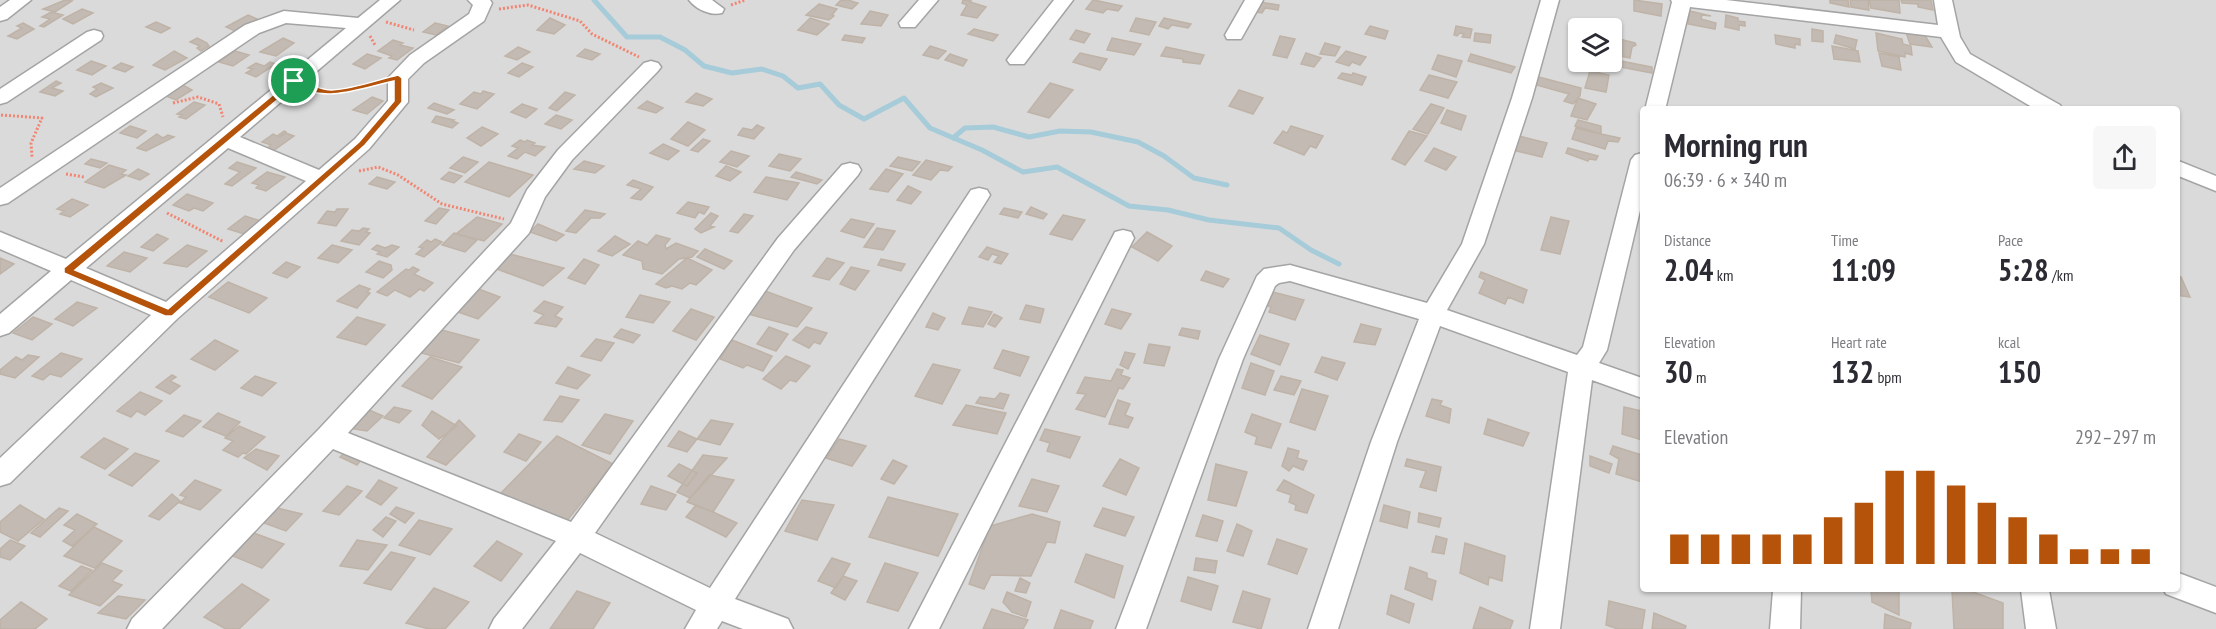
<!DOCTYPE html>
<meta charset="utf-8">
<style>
body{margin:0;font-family:"PT Sans Narrow",sans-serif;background:#f7f7f7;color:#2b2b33;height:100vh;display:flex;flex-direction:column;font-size:22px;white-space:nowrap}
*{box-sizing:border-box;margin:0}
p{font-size:20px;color:#7c7c81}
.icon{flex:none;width:33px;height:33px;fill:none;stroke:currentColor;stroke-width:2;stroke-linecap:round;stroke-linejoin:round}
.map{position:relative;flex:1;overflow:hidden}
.side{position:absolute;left:1640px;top:106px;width:540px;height:486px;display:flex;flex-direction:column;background:#fff;border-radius:6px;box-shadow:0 2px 4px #0004}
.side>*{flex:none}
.fabs{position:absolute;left:1568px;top:18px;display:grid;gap:12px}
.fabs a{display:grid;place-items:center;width:54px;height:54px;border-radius:6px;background:#fff;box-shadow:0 2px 4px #0004;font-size:30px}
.pin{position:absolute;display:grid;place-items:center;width:51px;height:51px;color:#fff;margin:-26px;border:3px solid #fff;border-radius:50%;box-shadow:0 2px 6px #0007}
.round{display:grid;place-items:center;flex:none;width:63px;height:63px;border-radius:6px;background:#f7f7f7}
.overview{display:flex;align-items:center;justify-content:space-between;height:102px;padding:0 24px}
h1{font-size:33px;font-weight:700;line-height:45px}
.stats{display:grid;grid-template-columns:repeat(3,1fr);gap:9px;height:102px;padding:6px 24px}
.stats div{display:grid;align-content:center}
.stats b{font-size:30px;font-weight:700}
.stats small{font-size:16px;font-weight:400}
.stats p{font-size:16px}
.chart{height:168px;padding:12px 24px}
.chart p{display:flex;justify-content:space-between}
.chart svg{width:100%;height:108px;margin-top:6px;stroke:#b45309;stroke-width:6}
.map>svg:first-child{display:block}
.residential{fill:#dbdada;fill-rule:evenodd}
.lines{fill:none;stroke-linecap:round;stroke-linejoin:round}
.stream{stroke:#a6cbd9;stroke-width:5}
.building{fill:#c2bab3;stroke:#bfb3a7;stroke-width:1.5}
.minor-casing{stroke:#a4a4a4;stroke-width:3}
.path{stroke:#f28571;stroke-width:3;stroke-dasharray:2 2;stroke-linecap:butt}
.minor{fill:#fff;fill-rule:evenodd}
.route{fill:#b45309;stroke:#fff;stroke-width:1.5;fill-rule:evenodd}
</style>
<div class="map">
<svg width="2216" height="629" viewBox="0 0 2216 629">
<rect width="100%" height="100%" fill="#eeebe4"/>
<path class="residential" d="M0 0H2216V629H0ZM1578 28H1611V62H1578ZM1642 110H2176V590H1642Z"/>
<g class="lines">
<path class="stream" d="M594 0 627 37H660L685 50 704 66 732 73 762 69 783 76 798 88 820 84 839 105 864 119 904 98 930 128 982 150 1023 172 1057 167 1129 206 1168 210 1209 220 1279 228 1311 250 1339 264
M953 138 965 128 993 127 1029 137 1060 131 1091 132 1138 142 1164 156 1194 178 1227 185"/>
</g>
<path class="building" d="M65 0 72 1 55 12 43 9Z
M841 0H848L858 3 852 9 836 5Z
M963 0 971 1 970 2 986 7 977 18 961 15 967 5 962 3Z
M1093 0H1094L1122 6 1118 11 1107 9 1103 13 1086 9Z
M1634 0 1662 4 1661 16 1634 11Z
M1830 0H1848L1849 7 1830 3Z
M1850 0H1868L1869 10 1851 7Z
M1869 0H1899L1900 13 1871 8Z
M1901 0H1931L1933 10 1918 7V4L1902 3Z
M1260 2 1279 5 1278 10 1265 8 1262 13 1255 12Z
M819 4 837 9 832 15 834 16 829 20 806 15Z
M82 9 93 13 73 24 63 19Z
M870 11 888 15 881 26 861 24Z
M1690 11 1711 16 1702 15 1701 19 1716 23 1715 29 1688 24Z
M51 12 63 15 44 27 40 26 50 19 42 17Z
M248 15 257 19 235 31 226 27Z
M1726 15 1738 18V21L1745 22V26L1739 25V30L1725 27Z
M550 18 565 25 554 34 537 30Z
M810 18 829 24 817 35 798 30Z
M1136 18 1156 22 1149 35 1130 31Z
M1164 18 1191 24 1188 28 1172 25 1168 29 1159 26Z
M156 22 170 28 161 33 146 27Z
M23 23 34 29 17 39 8 36 22 28 17 26Z
M435 23 448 26 436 35 423 32Z
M1370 26 1388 31 1385 39 1365 34Z
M1456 26 1472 29 1470 38 1462 37 1464 34 1460 33 1457 36 1454 35Z
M974 29 998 35 993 41 968 34Z
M1812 29 1823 31V42L1812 41Z
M1076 30 1090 34 1084 43 1070 39Z
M1906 32H1923L1932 47 1910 44Z
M1475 33 1491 35 1490 43 1474 41Z
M1876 33 1902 39 1903 44 1911 46 1912 55 1905 53V57L1878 51Z
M845 35 865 38 862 43 842 40Z
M1775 35 1800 39V45L1795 44V48L1776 44Z
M1836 35 1857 40 1855 49 1834 43Z
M1280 36 1295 39 1287 58 1273 55Z
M1611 37 1635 43 1636 45 1632 47 1630 58 1611 54Z
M197 38 207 43 209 46 201 51 197 48 200 46 190 42Z
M283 38 294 43 276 56 260 52Z
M1112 38 1141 44 1134 55 1107 50Z
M393 40 403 43 400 45 413 48 397 60 389 58 392 56 378 51Z
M1325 43 1340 47 1335 56 1320 54Z
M930 46 946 51 938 59 923 55Z
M1832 46 1858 51 1860 62 1834 59Z
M518 47 530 52 517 60 505 56Z
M1166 47 1204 55 1200 64 1183 62V59L1161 56Z
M585 49 600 54 592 60 577 56Z
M174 51 187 58 165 70 153 65Z
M235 51 249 55 233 66 219 62Z
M1346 51 1366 57 1360 65 1352 62 1349 66 1336 62Z
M1080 53 1107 59 1100 70 1073 62Z
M1306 53 1321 58 1314 67 1301 64Z
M1879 53 1899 57 1901 70 1882 66Z
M367 54 381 58 365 69 353 64Z
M950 54 967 60 963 66 945 60Z
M1471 54 1515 67 1511 73 1468 61Z
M1438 55 1462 61 1456 77 1432 69Z
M91 61 106 66 92 75 77 70Z
M1621 61 1652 67V73L1620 67Z
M270 62 276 64 256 77 246 73 253 69 248 68 256 63 264 66Z
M121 63 133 67 125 72 113 68Z
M522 63 533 67 519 77 508 73Z
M1590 71 1609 75 1606 92 1585 88Z
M1342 73 1352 75 1353 73 1366 77 1362 85 1338 78Z
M1429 75 1457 82 1448 98 1420 90Z
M1535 76 1581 88 1580 96 1573 104 1564 101 1569 94 1533 84Z
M56 81 61 83 52 88 63 91 55 96 40 92Z
M101 83 113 88 96 97 90 94 97 89 93 87Z
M179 83 192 90 176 100 161 94Z
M1050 83 1073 90 1049 118 1028 112Z
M1239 90 1263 98 1253 114 1229 106Z
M483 91 494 94 477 109 460 104 474 92 481 94Z
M565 92 575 95 557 111 549 108Z
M696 93 712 99 703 106 686 102Z
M372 97 383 101 367 114 353 110Z
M1578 98 1596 104 1587 120 1571 116Z
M647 101 663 108 656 113 638 108Z
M194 102 205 105 186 119 179 117 182 115 177 114Z
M434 103 454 110 447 114 428 108Z
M522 104 537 109 526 118 511 112Z
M1431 104 1444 108 1428 134 1413 129Z
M1447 110 1466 116 1461 130 1441 123Z
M556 115 572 120 561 129 545 124Z
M436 116 454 120 452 121 458 123 452 128 432 122Z
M1578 120 1601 126V134L1575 126Z
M688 122 705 130 688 146 671 139Z
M757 125 764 128 754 139 738 135 743 128 752 130Z
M130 126 146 131 137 138 120 133Z
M1291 126 1323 136 1316 148 1310 146 1304 155 1274 143 1283 131 1287 133Z
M482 127 498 134 481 146 467 138Z
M1576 128 1601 134 1620 138 1618 142 1608 141 1605 149 1572 139Z
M284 131 286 132 279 137 286 133 294 136 273 151 266 149 271 145 262 142 273 134 277 136Z
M1409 131 1427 136 1405 165 1392 159Z
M157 134 163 138 168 135 174 137 146 151 137 148Z
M1519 136 1547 143 1542 157 1516 151Z
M703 139 710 141 698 152 691 150Z
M520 140 525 142 527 140 535 143 532 145 545 147 535 156 525 152 517 159 508 156 518 148 512 146Z
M663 144 679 151 668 160 650 153Z
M1434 148 1456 157 1446 170 1425 161Z
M1568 148 1598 156 1596 160 1589 159 1588 161 1566 153Z
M731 151 749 156 737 167 720 162Z
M779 154 801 159 790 171 769 166Z
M463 157 478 162 465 173 450 168Z
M898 157 920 162 912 171 890 166Z
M91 159 107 163 100 168 85 164Z
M926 160 952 167 948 171 940 170 931 180 913 175Z
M584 161 604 166 595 173 574 169Z
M237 162 256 168 232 186 225 184 240 172 229 168Z
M489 162 533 175 509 197 465 182Z
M109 165 126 170 121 174 126 175 104 188 85 182Z
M726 166 741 172 730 181 716 176Z
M138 169 149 174 140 180 128 176Z
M886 169 903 174 888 192 870 189Z
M267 172 285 177 266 191 256 188 259 185 252 183Z
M449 172 462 176 454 183 441 179Z
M796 172 822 180 817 184 791 177Z
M377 177 395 182 387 189 369 184Z
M766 177 799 183 787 200 754 192Z
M633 180 653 187 641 200 631 198 641 189 627 185Z
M908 186 921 192 911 204 897 200Z
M187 194 213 203 203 211 194 208 189 211 173 205Z
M72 199 88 205 70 217 60 214 64 211 57 209Z
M688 202 709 207 704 214 699 212 695 218 677 213Z
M1031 207 1047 214 1043 219 1026 214Z
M439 208 449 210 436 224 425 221Z
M1004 208 1022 212 1018 218 1000 214Z
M337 209H348L336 226 318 223 327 211 335 212Z
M585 210 605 214 600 218H591L576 233 566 231Z
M711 213 718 216 710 226 714 227 701 233 695 229Z
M744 214 753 216 738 233 730 231Z
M1063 215 1085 220 1072 240 1050 234Z
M245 216 261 221 244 234 228 229Z
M477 217 502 224 484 241 456 234Z
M1551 217 1569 221 1560 254 1541 250Z
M851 219 874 224 864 238 841 231Z
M538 224 564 235 556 241 530 232Z
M363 228 369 229 366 232 370 233 359 245 341 241 352 230 359 231Z
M877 228 895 231 883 250 864 247Z
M1147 232 1172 246 1158 261 1132 247Z
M454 233 477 240 465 252 442 245Z
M157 234 168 239 153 251 141 247Z
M656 235 670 239 665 245 666 249 676 243 698 251 692 257 679 259 662 274 643 269 642 261 623 255 638 241 647 245Z
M615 236 630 244 612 256 598 251Z
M435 239 442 242 424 257 416 254 423 248 419 247 427 240 431 242Z
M187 245 207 251 187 267 164 263Z
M332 245 352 250 338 263 318 258Z
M377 245 385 248 392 245 399 247 387 257 377 254 380 252 372 249Z
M987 247 1008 254 1001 264 994 262 999 256 992 254 988 260 979 257Z
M705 249 732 261 724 269 697 257Z
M124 252 147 258 130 272 107 266Z
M510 254 564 268 543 286 494 268Z
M0 258 14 264 0 274Z
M687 258 712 270 696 285 690 283 682 289 672 286 666 288 656 284Z
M827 258 844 263 829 280 813 276Z
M584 259 599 265 585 284 568 278Z
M881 259 905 264 901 271 878 265Z
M379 261 391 265 392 270 383 278 366 272Z
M286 262 300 267 287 278 273 273Z
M413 267 419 270 414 274 433 283 424 291 420 289 410 297 395 290 387 296 377 292 406 269 409 270Z
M851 267 869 271 855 290 840 284Z
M1206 271 1229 279 1223 287 1201 280Z
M1481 272 1527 290 1523 303 1508 297 1505 304 1479 293 1485 280 1479 277Z
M2176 276 2181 277 2190 297 2176 295Z
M228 282 267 298 249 313 209 297Z
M359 285 370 289 367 292 370 293 357 308 337 301Z
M476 288 500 297 478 319 452 310Z
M765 291 812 308 797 327 748 314Z
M1269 291 1304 300 1295 320 1269 312 1271 307 1264 305Z
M640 295 670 302 653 323 626 317Z
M544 301 563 307 555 316 562 319 556 327 535 323 544 315 534 311Z
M77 302 97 308 73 326 55 319Z
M1026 305 1044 309 1040 323 1020 319Z
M969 307 992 312 983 327 962 324Z
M691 309 714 317 696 340 673 331Z
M1112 309 1131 314 1121 329 1105 324Z
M933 313 945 318 938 330 926 327Z
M994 314 1002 318 995 327 988 324Z
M33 317 52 324 32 340 13 333Z
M357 317 385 325 366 345 337 337Z
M1361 324 1381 329 1375 345 1354 342Z
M769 327 788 334 776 351 757 344Z
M806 327 827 333 820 344 814 342 809 348 793 340Z
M1182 328 1200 331 1198 339 1179 335Z
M438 329 479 340 459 363 418 352Z
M621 329 640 335 633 343 614 337Z
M1260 335 1289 344 1280 365 1251 354Z
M596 339 614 343 601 361 581 356Z
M215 340 238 351 215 370 191 359Z
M732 340 772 356 763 371 747 365 743 368 720 359Z
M1149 344 1170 347 1164 366 1144 363Z
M1003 350 1029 357 1020 376 994 368Z
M1125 352 1135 354 1128 369 1120 365Z
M61 353 82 359 61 377 50 374 43 380 32 376Z
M28 355 39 357 15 378 0 374V370L16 357 22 360Z
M786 356 810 366 796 382 790 380 781 389 763 379Z
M430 357 462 367 432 399 402 386Z
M1322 357 1345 363 1337 380 1315 372Z
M1251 363 1274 371 1265 395 1242 388Z
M933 364 960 370 942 404 915 396Z
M568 367 590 375 577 389 556 383Z
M1117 369 1123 370 1121 375 1130 378 1123 389 1119 388 1105 417 1076 409 1086 394 1077 393 1085 377 1111 381Z
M172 375 176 377 170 381 180 386 170 394 156 387Z
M255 376 276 383 262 396 241 388Z
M1281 376 1301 381 1294 395 1274 390Z
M1302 389 1328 396 1315 430 1290 422Z
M140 392 162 401 145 415 137 411 131 417 117 411Z
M1000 393 1009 395 1003 409 976 403 980 397 995 399Z
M560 396 579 400 562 422 544 420Z
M1432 399 1442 401 1440 405 1451 409 1449 423 1426 416Z
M1118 400 1130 404 1125 415 1133 418 1128 428 1109 424Z
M966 405 1006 413 997 434 953 425Z
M394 407 411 411 399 423 384 418Z
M1624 407 1642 411V440L1622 434Z
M367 409 383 416 367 431 348 428Z
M432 411 457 426 439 439 422 425Z
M218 413 240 422 226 436 203 427Z
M605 414 633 421 610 454 582 445Z
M1252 414 1281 424 1271 448 1255 444 1257 437 1245 432Z
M184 415 201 421 183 437 166 431Z
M1488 419 1529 433 1523 446 1484 434Z
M459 420 475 436 446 465 427 457Z
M711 420 733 424 720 445 697 439Z
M239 426 265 437 246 454 243 453 238 457 223 450 233 441 225 438Z
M1045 429 1080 437 1070 458 1047 451 1050 443 1040 440Z
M679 431 697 439 687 452 668 446Z
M519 434 541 442 526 461 504 452Z
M557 436 613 464 565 523 500 494Z
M104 438 128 449 105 469 81 457Z
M839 439 866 446 852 466 826 458Z
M1613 446 1642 455V482L1616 474 1619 459 1610 454Z
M350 448 365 455 357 465 340 457Z
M1288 448 1299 451 1297 458 1307 461 1303 470 1293 466 1289 471 1282 466Z
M256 449 279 456 267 470 244 458Z
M135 453 159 461 132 486 109 475Z
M703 455 727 458 690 498 677 492Z
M1590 456 1612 464 1609 473 1590 466Z
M1120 459 1139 468 1126 495 1103 486Z
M1407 459 1441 467 1436 491 1420 487 1426 471 1405 466Z
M893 460 907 466 894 484 881 479Z
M679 464 697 473 687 486 668 476Z
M1216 464 1247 472 1236 506 1208 500Z
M709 475 734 480 713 512 687 502Z
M1032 479 1059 486 1047 512 1019 506Z
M195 480 221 490 200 510 180 503 186 497 180 495Z
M379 480 397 488 381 505 366 497Z
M1284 480 1314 495 1307 513 1295 510 1296 505 1289 502 1291 495 1277 490Z
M347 486 362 491 339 515 323 511Z
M651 486 676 495 666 510 641 504Z
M172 494 180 501 159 520 149 516Z
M888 497 958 514 938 556 869 537Z
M802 500 834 505 817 540 785 531Z
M20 505 44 519 18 541 0 532V522Z
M696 505 713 512 737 523 726 537 686 517Z
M1384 505 1410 512 1407 528 1380 521Z
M273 507 302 514 286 531 261 522Z
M396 507 414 513 405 523 390 514Z
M59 508 68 511 40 537 31 533Z
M1103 508 1134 517 1125 536 1094 526Z
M1419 513 1441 518 1439 527 1418 522Z
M77 514 97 524 72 546 63 541 75 530 64 525Z
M1032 514 1060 522 1055 543 1047 542 1031 576 991 575 984 589 969 584 990 526Z
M1203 515 1223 521 1217 541 1196 536Z
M386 517 396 521 383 537 373 530Z
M419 520 452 529 430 555 399 545Z
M1237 524 1252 531 1243 556 1227 551Z
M94 527 122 541 95 568 64 556Z
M248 531 284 544 262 568 228 554Z
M1436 536 1447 539 1444 554 1432 552Z
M1277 539 1307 549 1297 574 1268 564Z
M10 540 25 546 10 560 0 557V549Z
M357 540 387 545 368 570 340 566Z
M497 541 522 554 501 581 474 566Z
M1465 543 1505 556 1502 581 1489 577 1488 585 1460 573Z
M391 552 415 558 391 590 364 583Z
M1086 554 1123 566 1114 598 1075 582Z
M832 558 850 564 836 588 818 581Z
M1196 558 1217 561 1215 573 1194 570Z
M102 563 122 571 112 581 122 585 100 606 69 595Z
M885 563 918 573 898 611 867 602Z
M81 566 92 570 71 591 59 586Z
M1410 567 1427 573V578L1436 581 1432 600 1405 589Z
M843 576 857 581 845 600 831 593Z
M1188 577 1218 586 1211 610 1181 601Z
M1020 578 1030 583 1026 593 1015 591Z
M242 584 269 600 239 629H226L204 617Z
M434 588 469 602 445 629H429L406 623Z
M1871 590H1899V615L1872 602Z
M1952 590H1968L2003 603V629H1954Z
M577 591 610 603 593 629H550Z
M1243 591 1270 599 1261 629 1233 622Z
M1007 592 1031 602 1026 617 1012 612 1003 602Z
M1391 595 1414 604 1409 623 1387 614Z
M118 596 145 600 126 619 98 613Z
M1609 601 1645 610 1642 629H1618L1606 625Z
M21 602 47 619 35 629H0V620Z
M1480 607 1513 621 1510 629H1473Z
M992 609 1028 620 1023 629H983Z
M1061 610 1093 621 1090 629H1054Z
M1654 613 1686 626 1685 629H1652Z
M1885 614 1911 623 1910 629H1884Z"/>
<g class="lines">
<defs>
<path id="minor" d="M10 0H31L7 19 0 21V7Z
M380 0H400L240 137 319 170 355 139 388 101V78L410 55 469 14 473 5 468 0H490L492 3 484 21 424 63 408 79V102L369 149 177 319 10 483 0 486V458L151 315 71 280 9 333 0 336V314L51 271 0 249V232L66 259 346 28 286 23 259 33 8 203 0 205V188L245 25 284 11 358 18ZM228 148 306 181 166 302 86 268Z
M689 0H712L724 9 722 13C710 16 696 9 689 0Z
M919 0H938L915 27H901L899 23Z
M1054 0H1073L1024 64H1010L1007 60 1010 56Z
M1245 0H1263L1241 39H1227L1225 35Z
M1541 0H1559L1532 98 1484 244 1447 310 1577 355 1583 347 1631 160 1635 155 1642 153V202L1607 350 1599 363 1642 378V398L1592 380 1560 629H1530L1568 372 1440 326 1397 442 1338 629H1308L1371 442 1419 319 1290 281 1279 283 1275 286 1243 359 1146 629H1116L1219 359 1257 276 1264 269 1290 265 1427 303 1462 244 1512 98Z
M1671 0H1726L1938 25 1934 0H1952L1960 37 1970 54 2060 105 2063 110H2037L1956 62 1941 37 1690 7 1665 110H1645L1672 2Z
M94 30 101 32 103 36 101 40 7 102 0 104V89L87 32Z
M651 61 658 63 661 67 658 71 572 160 545 197 529 233 348 433 571 522 778 238 842 165 850 163 858 165 861 170 858 175 794 250 595 533 710 588 971 190 979 188 987 190 990 195 987 200 735 599 788 619 793 629H743L722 621 717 629H685L696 610 580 553 522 629H489L494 619 556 541 333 449 162 629H127L132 619 320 428 511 223 527 190 558 150 644 63Z
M2176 160 2216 176V191L2176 175Z
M1123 230 1131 232 1134 238 939 629H909L1112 238 1115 232Z
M2176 572 2216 587V613L2166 594 2164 590H2176Z
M1773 590H1801L1800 629H1770Z
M2021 590H2049L2056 629H2026Z"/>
</defs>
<use href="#minor" class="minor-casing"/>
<path class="path" d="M731 5 745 0
M499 9 528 5 580 21 592 34 639 57
M386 22 414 30
M370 36 375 45
M310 89 331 93 379 82
M173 103 198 97 219 104 223 117
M1 115 42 118 31 143 32 157
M359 171 378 167 398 175 442 204 504 219
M66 174 84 177
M167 213 224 242"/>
<use href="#minor" class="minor"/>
</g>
<path class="route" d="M398 75 402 78V102L365 145 172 316H165L64 273V268L292 79C301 78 318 91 332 90 353 89 377 80 398 75ZM394 81V101L359 142 168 309 75 270 295 85C324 104 362 88 394 81Z"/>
</svg>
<div class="fabs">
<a><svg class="icon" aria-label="layers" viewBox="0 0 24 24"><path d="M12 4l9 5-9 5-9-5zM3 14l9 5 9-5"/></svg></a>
</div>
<div class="pin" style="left:294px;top:81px;background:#1e9e55"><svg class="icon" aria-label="arrive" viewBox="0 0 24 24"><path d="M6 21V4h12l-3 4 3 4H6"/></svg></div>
<section class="side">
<div class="overview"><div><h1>Morning run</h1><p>06:39 · 6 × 340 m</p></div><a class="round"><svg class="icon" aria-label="share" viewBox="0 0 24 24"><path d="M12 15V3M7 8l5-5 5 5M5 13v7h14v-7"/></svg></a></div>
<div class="stats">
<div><p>Distance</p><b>2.04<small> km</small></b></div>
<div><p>Time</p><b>11:09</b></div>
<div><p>Pace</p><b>5:28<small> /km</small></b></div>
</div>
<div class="stats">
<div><p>Elevation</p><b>30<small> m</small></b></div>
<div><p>Heart rate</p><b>132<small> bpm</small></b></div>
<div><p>kcal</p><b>150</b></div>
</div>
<div class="chart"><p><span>Elevation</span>292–297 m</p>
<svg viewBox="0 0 160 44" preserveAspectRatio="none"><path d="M5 44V32M15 44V32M25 44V32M35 44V32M45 44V32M55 44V25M65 44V19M75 44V6M85 44V6M95 44V12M105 44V19M115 44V25M125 44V32M135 44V38M145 44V38M155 44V38"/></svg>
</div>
</section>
</div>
